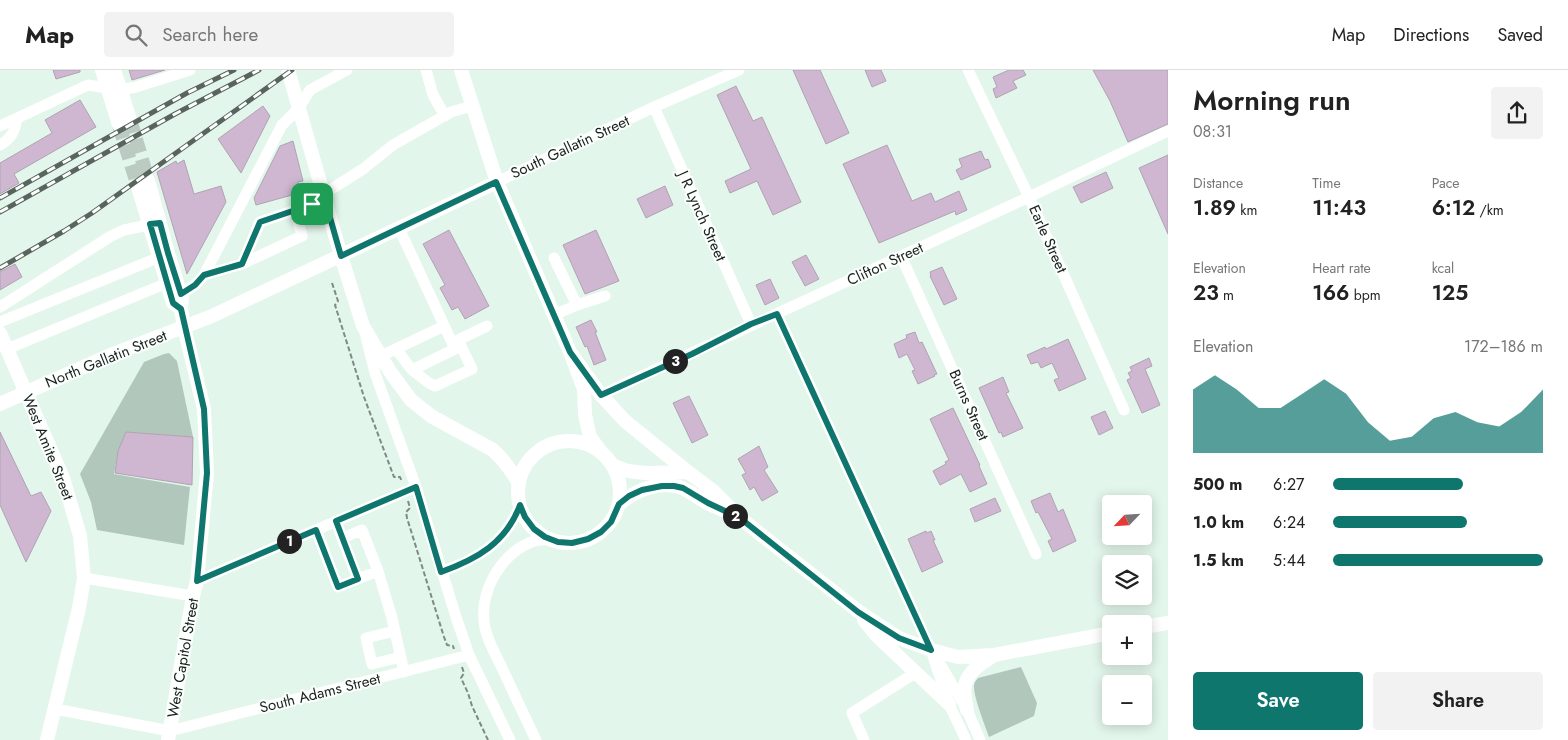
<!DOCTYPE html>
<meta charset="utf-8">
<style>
body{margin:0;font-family:Jost,sans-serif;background:#f2f2f2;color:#222;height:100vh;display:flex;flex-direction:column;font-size:19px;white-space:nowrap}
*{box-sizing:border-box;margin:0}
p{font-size:16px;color:#767676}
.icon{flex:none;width:28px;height:28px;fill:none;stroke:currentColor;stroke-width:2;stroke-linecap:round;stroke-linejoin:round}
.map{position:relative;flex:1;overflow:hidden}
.drawer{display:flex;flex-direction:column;background:#fff;width:400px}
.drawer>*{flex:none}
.needle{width:32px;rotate:245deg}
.tools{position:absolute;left:1102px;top:425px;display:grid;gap:10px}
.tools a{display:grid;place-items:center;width:50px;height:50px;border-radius:5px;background:#fff;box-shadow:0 2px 12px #0003;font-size:25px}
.pin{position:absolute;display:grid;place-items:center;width:42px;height:42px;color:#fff;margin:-21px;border-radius:10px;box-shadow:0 2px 8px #0006}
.km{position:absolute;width:25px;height:25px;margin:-12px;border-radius:50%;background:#222;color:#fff;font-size:14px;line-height:25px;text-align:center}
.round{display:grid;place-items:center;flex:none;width:52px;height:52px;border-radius:5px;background:#f2f2f2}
.head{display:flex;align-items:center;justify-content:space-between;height:85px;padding:0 25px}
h1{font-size:28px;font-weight:600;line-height:38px}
.figures{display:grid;grid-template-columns:repeat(3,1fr);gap:8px;height:85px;padding:5px 25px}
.figures div{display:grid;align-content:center}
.figures b{font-size:21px;font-weight:600}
.figures small{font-size:14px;font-weight:400}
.figures p{font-size:14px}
.chart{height:140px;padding:10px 25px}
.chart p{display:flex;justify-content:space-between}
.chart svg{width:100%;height:90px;margin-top:5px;fill:#0f766e;opacity:.7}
.primary-button{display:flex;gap:10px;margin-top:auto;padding:10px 25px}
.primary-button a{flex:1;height:58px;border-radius:5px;background:#0f766e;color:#fff;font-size:20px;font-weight:600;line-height:58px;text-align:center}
.primary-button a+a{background:#f2f2f2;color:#222}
ul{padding:0 25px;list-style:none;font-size:16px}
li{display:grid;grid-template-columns:80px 60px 1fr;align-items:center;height:38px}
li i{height:12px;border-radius:6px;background:#0f766e}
header{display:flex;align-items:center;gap:30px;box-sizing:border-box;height:70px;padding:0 25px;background:#fff;border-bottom:1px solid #e0e0e0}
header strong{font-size:24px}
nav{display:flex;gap:28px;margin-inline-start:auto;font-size:18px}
.search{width:350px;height:45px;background:#f2f2f2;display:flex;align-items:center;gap:12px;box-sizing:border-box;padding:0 18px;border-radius:5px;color:#767676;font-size:19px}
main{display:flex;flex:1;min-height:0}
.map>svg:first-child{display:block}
.green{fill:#b2c7bb}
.building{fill:#cfb7d1;stroke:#b0a3b1}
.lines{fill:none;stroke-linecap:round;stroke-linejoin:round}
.major-tunnel{stroke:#bbcbc2;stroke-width:14;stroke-dasharray:14 7;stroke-linecap:butt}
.path{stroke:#7e8b83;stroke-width:2;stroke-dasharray:5 2.5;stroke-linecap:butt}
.minor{stroke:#fff;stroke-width:11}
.major{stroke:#fff;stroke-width:14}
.rail-casing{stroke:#5a645e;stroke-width:5}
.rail{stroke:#fbfffd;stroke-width:3;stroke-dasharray:9;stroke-linecap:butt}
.route-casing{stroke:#fff;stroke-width:10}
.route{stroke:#0f766e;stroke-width:6}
.labels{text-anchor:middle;stroke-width:4;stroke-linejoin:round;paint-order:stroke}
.street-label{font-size:15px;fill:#1a211d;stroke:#fbfffd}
</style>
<header>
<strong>Map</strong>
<div class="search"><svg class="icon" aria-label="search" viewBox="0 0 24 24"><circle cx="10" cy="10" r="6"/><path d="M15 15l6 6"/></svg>Search here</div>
<nav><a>Map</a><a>Directions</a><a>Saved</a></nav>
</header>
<main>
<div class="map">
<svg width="1168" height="670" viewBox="0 0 1168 670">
<rect width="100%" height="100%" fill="#e3f6eb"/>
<path class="green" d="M169 283 177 291 193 367 126 362 118 382 114 404 190 417 184 475 97 460 91 432 80 404 144 292 164 284Z
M1021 597 1037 633 1034 646 989 667C985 655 973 626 974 615 975 611 976 611 978 608Z"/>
<path class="building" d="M53 0H80V2L56 9Z
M129 0H165L132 10Z
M793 0H820L849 63 826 74Z
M865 0H881L886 11 872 17Z
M1009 0H1023L1026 5 1013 11 1017 18 996 28 993 19 997 17 993 7Z
M1093 0H1168V54L1128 72 1110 31Z
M736 16 753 51 762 47 801 132 773 145 757 111 730 123 725 111 751 99 717 25Z
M80 30 96 57 14 104 19 113 0 124V93L52 63 45 50Z
M263 36 270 46 241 103 218 69Z
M293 71 303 111 298 112 301 121 292 122V125L256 135 254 128 280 76Z
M887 75 912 131 931 123 935 132 959 121 967 140 956 145 955 141 879 173 843 94Z
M981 81 985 90 988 89 991 97 961 110 956 100 962 97 959 89Z
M1168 85V164L1139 98Z
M184 90 194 124 221 116 226 132 187 204 157 102 176 91 177 94Z
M1106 102 1113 118 1081 133 1073 117Z
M665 116 673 135 646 148 637 129Z
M449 160 489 236 465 249 458 237 452 240 440 218 445 215 423 174Z
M596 160 619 211 585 224 563 175Z
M806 185 819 209 805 216 792 192Z
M15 194 22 207 0 220V202Z
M942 197 957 229 944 235 930 206H931L930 202Z
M770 209 779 228 765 235 756 215Z
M591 250 597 262H595L606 290 594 295 587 276 585 277 576 257Z
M915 262 919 273 922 272 937 304 934 305 935 306 918 314 912 301 915 300 907 284 899 288 894 274 907 268 906 265Z
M1068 269 1086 309 1059 321 1054 310 1059 308 1052 293 1041 298 1038 292 1031 294 1027 285 1045 277 1046 279Z
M1149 288 1152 296 1145 299 1160 335 1142 343 1127 310 1131 308 1128 303 1132 301 1130 297Z
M1003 307 1009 322 1006 323 1023 358 1003 367 1001 362 999 363 979 318Z
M689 326 708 365 692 373 673 333Z
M953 338 980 395 979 396 987 414 970 422 961 404 940 415 933 401 946 394 945 392 949 390 930 349Z
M1105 341 1113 358 1099 365 1091 347Z
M0 362 31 426 41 422 51 441 26 492 0 435Z
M126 362 193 367 192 415 115 403 118 381Z
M759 376 768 397 764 400 778 422 762 431 754 417 750 420 742 405 746 403 738 389Z
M1050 423 1058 442 1063 439 1076 471 1053 482 1048 471 1052 469 1038 442 1036 443 1031 431Z
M995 428 1001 441 975 452 970 439Z
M926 461 927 463 931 461 935 470H933L943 492 922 502 908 469Z"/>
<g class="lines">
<path class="major-tunnel" d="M130 49 148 110
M119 55 138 117"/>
<path class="path" d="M332 213 338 231 335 235 364 327 394 407H400L402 412
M408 431 410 438 406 442 407 448 444 567 447 575 453 576 454 579
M462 597 464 603 461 608 468 623 472 636 488 670"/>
<path class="minor" d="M426 0 433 25 445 46
M968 0 1029 127 1124 340
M654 37 751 254
M0 56 88 15 120 20 136 17 190 0
M0 75C12 68 15 61 17 48
M497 112 654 37 739 0
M323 122 333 118 363 99 393 75 451 42 472 36
M399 158 455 279 412 300 429 313 435 316 472 299 461 276 455 279
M901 186 1036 484
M242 194 302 166 295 140
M204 205 242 194 260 152 325 130
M181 224 195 215 204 205 282 55 299 38 310 20 347 0
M577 235 605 226
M0 237 111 166 124 160 158 153
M777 244 931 580 949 634 966 670
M554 245 577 235 554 188
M0 252 160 187
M366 267 375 303 416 417 456 547 469 585 510 670
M452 273 487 256
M7 279 167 213
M396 279 412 300
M381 286 444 256
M601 325 1029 127 1168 61
M336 451 342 468 362 460 378 501
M316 460 338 517 378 501 392 548 404 602
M342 468 358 509
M441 502C477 489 506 473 520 435
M84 508 193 526
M197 511 416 417
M395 561 366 568 372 594 401 587
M939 592 967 640 980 670
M55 639 170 661 469 585
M536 670C525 647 514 624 503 600 497 587 488 572 485 558 478 523 500 483 534 471 538 470 544 470 549 469
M864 670 852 643 915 603"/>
<path class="major" d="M102 0 119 55
M114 0 130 49
M288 0 341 186 363 256 391 303 411 330 431 346 493 380C504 390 512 401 519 414
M461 0 497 112 570 282 584 319 585 345 590 367 601 382
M148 110 168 183 182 228 181 239 184 257 204 339 207 403 197 511 193 526 168 670
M138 117 173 233 181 239
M0 263 63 408 80 466 84 508 79 538 47 670
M570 282 601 325 625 351 688 402 712 420 740 448 858 541 899 568 931 580 958 587 994 585 1111 563
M0 334 113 284 212 246 497 112
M518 422a51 51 0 1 1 102 0a51 51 0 1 1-102 0Z
M612 395 628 401 645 403 688 402
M619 434C636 420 662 409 684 419 692 423 699 428 707 433 715 437 724 440 732 444
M864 550 877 566 949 634
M1144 557 1168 553
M967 640C966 633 963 623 965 615 968 601 982 593 993 586"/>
<defs>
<path id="rail" d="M0 128 187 23 234 0
M0 142 175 44 259 0
M0 198 64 161 92 143 292 0"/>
</defs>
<use href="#rail" class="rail-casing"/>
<use href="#rail" class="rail"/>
</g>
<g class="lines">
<defs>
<path id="route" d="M496 112 570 282 601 325 692 284 751 254 777 244 931 580 899 568 858 542 740 448 708 433 683 418 674 416H662L642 420 629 426 619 434 611 452 601 462 588 469 572 473 558 472 545 467 534 459 525 447 520 435C506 473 477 489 441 502L416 417 336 451 358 509 338 517 316 460 197 511 207 403 204 339 181 239 173 233 150 154 160 153 168 183 181 224 195 215 204 205 242 194 260 152 325 130 341 186Z"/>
</defs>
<use href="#route" class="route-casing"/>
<use href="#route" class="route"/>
</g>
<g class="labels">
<g class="street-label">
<text transform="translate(570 77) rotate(-25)" y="5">South Gallatin Street</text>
<text transform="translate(702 146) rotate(66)" y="5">J R Lynch Street</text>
<text transform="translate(1048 169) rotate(66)" y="5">Earle Street</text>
<text transform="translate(885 194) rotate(-25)" y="5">Clifton Street</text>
<text transform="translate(106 289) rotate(-22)" y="5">North Gallatin Street</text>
<text transform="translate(969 335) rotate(66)" y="5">Burns Street</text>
<text transform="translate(48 377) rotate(68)" y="5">West Amite Street</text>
<text transform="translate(183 588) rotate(-80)" y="5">West Capitol Street</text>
<text transform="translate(320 623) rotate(-14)" y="5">South Adams Street</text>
</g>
</g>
</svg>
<div class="tools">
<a><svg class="needle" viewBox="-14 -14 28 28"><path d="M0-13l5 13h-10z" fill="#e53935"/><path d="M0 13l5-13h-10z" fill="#767676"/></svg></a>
<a><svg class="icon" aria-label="layers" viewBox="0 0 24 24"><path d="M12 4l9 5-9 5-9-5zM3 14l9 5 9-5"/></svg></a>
<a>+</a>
<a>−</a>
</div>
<div class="pin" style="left:312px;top:134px;background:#1e9e55"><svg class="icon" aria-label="arrive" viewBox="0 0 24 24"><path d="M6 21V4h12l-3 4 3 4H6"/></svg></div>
<b class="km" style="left:289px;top:471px">1</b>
<b class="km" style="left:735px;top:446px">2</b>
<b class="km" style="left:675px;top:291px">3</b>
</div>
<section class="drawer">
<div class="head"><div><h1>Morning run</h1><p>08:31</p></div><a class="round"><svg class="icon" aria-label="share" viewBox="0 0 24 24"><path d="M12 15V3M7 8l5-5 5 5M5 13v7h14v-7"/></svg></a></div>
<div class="figures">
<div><p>Distance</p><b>1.89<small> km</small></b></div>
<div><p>Time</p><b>11:43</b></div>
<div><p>Pace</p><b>6:12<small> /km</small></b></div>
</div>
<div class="figures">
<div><p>Elevation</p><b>23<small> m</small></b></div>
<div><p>Heart rate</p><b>166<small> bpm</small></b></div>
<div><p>kcal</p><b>125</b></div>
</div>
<div class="chart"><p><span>Elevation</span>172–186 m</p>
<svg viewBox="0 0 160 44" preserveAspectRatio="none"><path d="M0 44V13L10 6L20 13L30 22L40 22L50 15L60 8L70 15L80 29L90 38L100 36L110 27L120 24L130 29L140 31L150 24L160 13V44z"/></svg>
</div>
<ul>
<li><b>500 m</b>6:27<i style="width:62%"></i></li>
<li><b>1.0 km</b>6:24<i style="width:64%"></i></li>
<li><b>1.5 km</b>5:44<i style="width:100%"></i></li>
</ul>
<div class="primary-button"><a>Save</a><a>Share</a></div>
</section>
</main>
